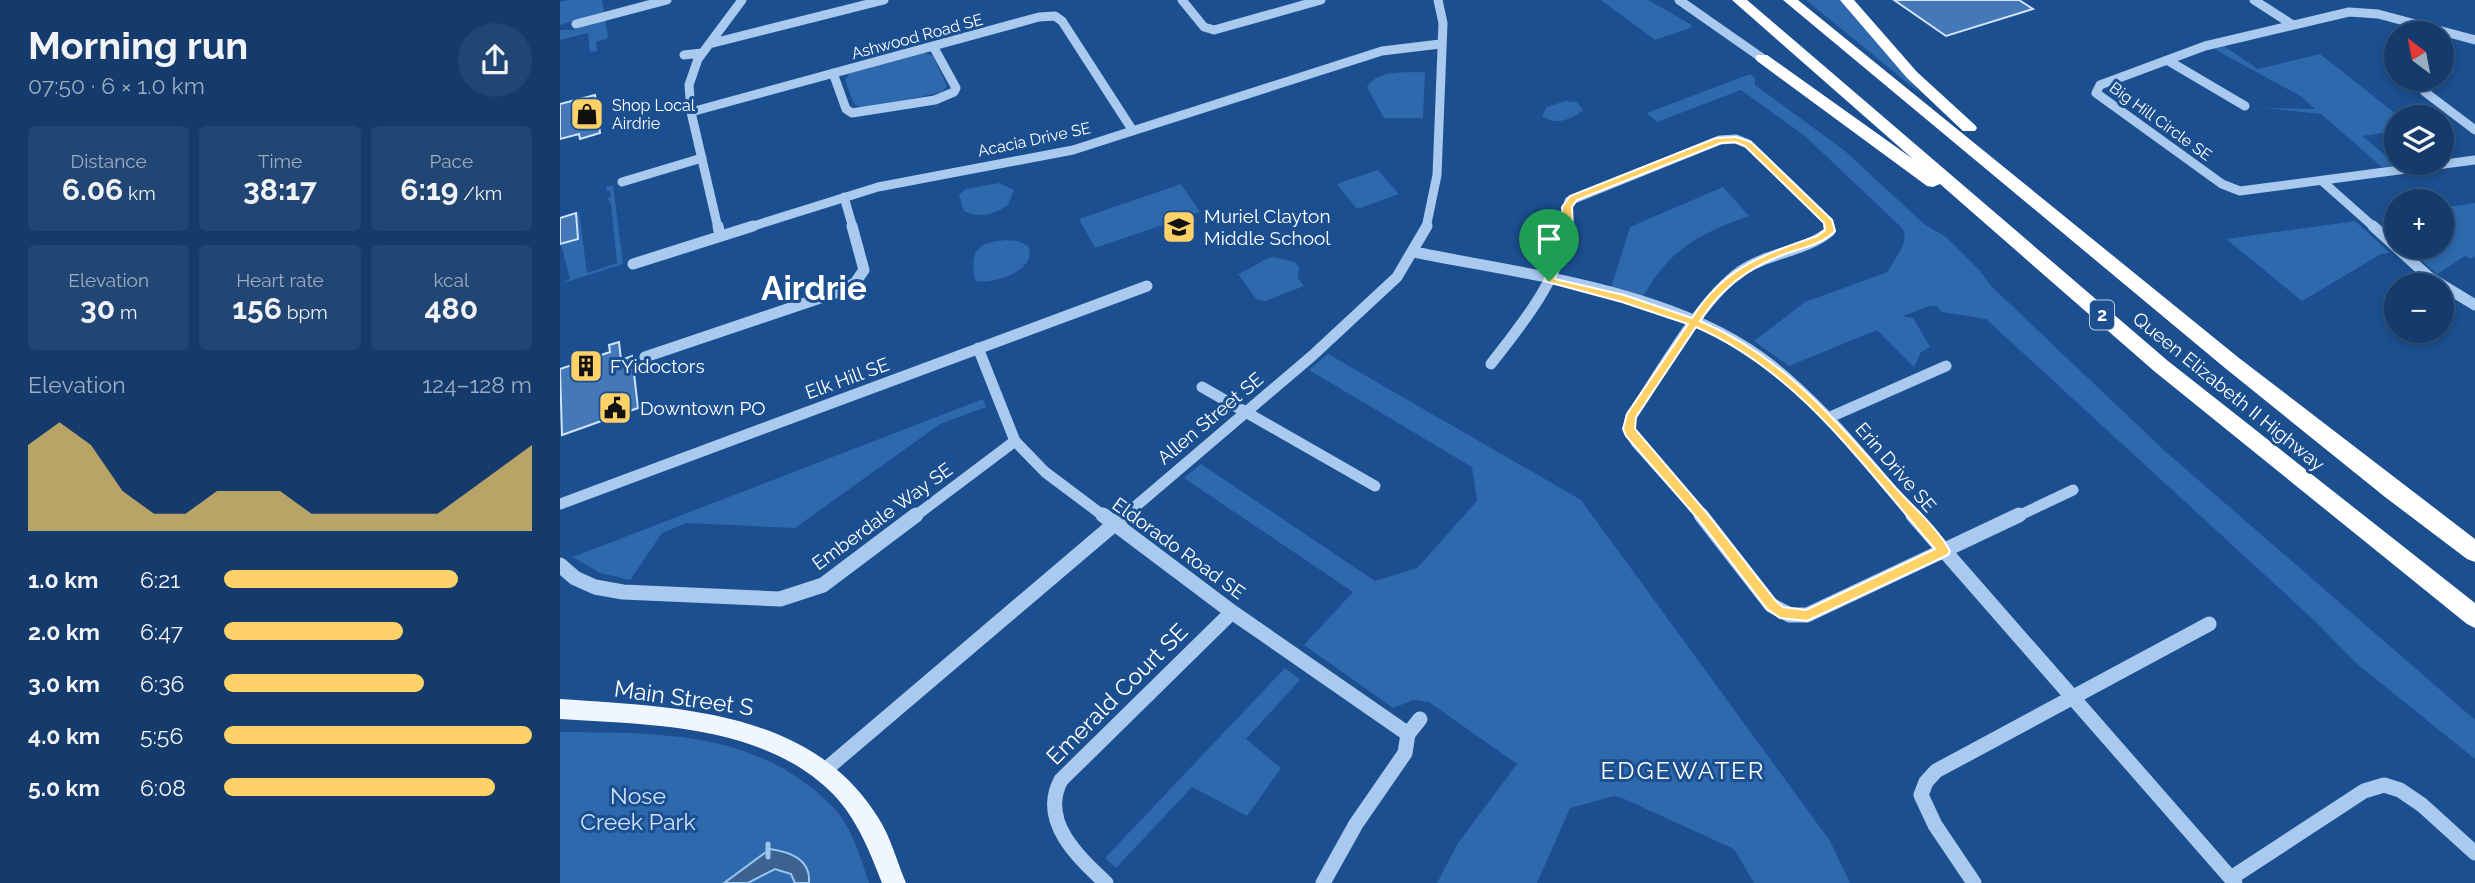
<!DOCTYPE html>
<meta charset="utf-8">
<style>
body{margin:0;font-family:Raleway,sans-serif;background:#214673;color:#f1f3f6;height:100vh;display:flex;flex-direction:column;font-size:26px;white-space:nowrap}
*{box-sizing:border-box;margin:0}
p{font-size:23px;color:#9dadc1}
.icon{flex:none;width:38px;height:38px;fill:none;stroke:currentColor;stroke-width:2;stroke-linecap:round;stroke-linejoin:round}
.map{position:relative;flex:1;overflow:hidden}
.drawer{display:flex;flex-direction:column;background:#143b6b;width:560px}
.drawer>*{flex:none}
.needle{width:46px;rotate:328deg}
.buttons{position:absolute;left:1824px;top:21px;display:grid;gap:14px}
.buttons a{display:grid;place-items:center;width:70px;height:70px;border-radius:50%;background:#143b6b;box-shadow:0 4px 10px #0003,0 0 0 2px #33557e;font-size:35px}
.pin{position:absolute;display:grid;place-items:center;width:60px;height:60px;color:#fff;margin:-72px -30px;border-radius:50% 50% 50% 0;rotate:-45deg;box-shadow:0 0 7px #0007}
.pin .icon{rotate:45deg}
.round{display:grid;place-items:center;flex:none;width:74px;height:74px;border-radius:37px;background:#214673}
.headline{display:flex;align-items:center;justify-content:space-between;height:119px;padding:0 28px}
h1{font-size:38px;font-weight:700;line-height:52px}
.figures{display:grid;grid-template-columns:repeat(3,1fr);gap:10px;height:119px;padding:7px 28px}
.figures div{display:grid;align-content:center;border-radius:7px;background:#214673;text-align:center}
.figures b{font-size:30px;font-weight:700}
.figures small{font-size:19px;font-weight:400}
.figures p{font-size:19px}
.chart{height:196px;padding:14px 28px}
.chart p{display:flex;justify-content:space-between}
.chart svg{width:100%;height:126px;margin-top:7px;fill:#ffd166;opacity:.7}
ul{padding:0 28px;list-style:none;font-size:23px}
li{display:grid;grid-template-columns:112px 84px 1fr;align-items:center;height:52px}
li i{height:18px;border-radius:9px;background:#ffd166}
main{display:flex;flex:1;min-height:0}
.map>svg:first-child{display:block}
.green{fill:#2e69ad}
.water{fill:#3c6290;stroke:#9cc4f0;stroke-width:2}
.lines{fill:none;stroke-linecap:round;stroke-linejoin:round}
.stream{stroke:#9cc4f0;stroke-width:5}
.building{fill:#4478b7;stroke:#cfe3fa;stroke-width:2}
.minor-far2{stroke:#a9c9ee;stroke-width:9}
.minor-far1{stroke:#a9c9ee;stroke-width:11}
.minor{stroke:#a9c9ee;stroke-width:15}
.major{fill:#f0f6ff;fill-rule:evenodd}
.highway{fill:#fff;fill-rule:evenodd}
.route{fill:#ffd166;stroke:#fff;stroke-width:2;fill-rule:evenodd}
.labels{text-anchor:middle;stroke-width:6;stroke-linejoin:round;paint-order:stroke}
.far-street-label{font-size:16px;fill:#fff;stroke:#1b4f8f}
.far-poi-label{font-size:16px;fill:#fff;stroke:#1b4f8f;text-anchor:start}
.shield{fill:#1b4f8f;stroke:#bbcadd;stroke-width:2}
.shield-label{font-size:18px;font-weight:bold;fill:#fff}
.poi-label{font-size:19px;fill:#fff;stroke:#1b4f8f;text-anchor:start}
.street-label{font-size:19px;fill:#fff;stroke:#1b4f8f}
.near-street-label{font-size:23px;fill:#fff;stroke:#1b4f8f}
.near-park-label{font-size:23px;fill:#cfe3fa;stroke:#1b4f8f}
.near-neighbourhood-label{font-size:24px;letter-spacing:2px;fill:#fff;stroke:#1b4f8f}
.town-label{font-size:33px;font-weight:bold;fill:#fff;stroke:#1b4f8f}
</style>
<main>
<section class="drawer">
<div class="headline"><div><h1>Morning run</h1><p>07:50 · 6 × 1.0 km</p></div><a class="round"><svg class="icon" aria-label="share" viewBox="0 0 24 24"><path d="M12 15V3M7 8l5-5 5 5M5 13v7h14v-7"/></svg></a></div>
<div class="figures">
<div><p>Distance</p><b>6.06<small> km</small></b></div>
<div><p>Time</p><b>38:17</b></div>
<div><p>Pace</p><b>6:19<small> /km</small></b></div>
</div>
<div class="figures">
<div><p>Elevation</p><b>30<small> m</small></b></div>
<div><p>Heart rate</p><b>156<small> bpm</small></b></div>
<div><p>kcal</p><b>480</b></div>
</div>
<div class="chart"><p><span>Elevation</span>124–128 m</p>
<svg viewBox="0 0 160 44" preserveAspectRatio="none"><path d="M0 44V14L10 6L20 14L30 30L40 38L50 38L60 30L70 30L80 30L90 38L100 38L110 38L120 38L130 38L140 30L150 22L160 14V44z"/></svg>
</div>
<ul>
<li><b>1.0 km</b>6:21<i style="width:76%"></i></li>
<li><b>2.0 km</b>6:47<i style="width:58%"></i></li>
<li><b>3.0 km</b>6:36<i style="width:65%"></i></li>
<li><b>4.0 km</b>5:56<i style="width:100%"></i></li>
<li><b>5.0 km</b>6:08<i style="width:88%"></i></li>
</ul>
</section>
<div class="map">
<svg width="1915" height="883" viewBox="0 0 1915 883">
<rect width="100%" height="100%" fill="#1b4f8f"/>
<path class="green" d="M8 0H42L44 12 0 25V2Z
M1041 0H1088L1132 25 1130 28 1095 40Z
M1246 0H1281L1361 94Z
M45 19 48 38 36 42 37 51 30 52 28 33 0 40V30H14Z
M1664 46 1698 69 1760 54 1840 117H1836V131L1802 136 1837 165 1822 167 1761 114 1704 108 1755 109 1742 97 1654 49Z
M364 53 373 56 387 86 382 92 304 109 294 104 285 80 290 73Z
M865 72 863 118H824L807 87C818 69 846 73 865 72Z
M1190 74 1195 78V85L1285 151 1364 224 1386 237 1420 271 1431 286 1606 452 1915 720V759L1796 663 1756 622 1426 319 1382 312 1376 306H1369L1343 316 1353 318 1370 347 1361 352 1354 367 1317 330 1229 366 1194 341 1245 302 1328 272C1334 257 1351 243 1342 228L1245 136 1181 90 1097 122 1087 113Z
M1005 101 1017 102 1023 110C1011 120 995 126 982 116L987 107Z
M818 170 839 194 797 209 777 184Z
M439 183 454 190 448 205C435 214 419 219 404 211L399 195 405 189Z
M621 184 640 212 535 248 519 219Z
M53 185 63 264 0 284 10 279 1 244 18 239 16 213 19 212 27 273 57 263 51 205 48 198 51 197 50 191H47L46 187Z
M1163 187 1189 216C1139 234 1109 249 1083 297L1051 288 1070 227Z
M1915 203V256L1910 259 1905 256 1877 274 1846 247H1881V208Z
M1795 221 1830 253 1821 254 1742 301 1666 239Z
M446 240 458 241 468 246C479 270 433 285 415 281 410 252 415 243 446 240Z
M713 257 735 262 739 268 738 278 744 286 705 301 696 299 678 274C691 270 699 260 713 257Z
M768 354 1021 500 1270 841 1290 883H1194L1174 849 1062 798 1054 796 1010 808 977 883H877L898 843 957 764 869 702 853 700 833 708 744 645 793 592 624 478 641 464 815 581 857 568 917 501 912 467 749 370Z
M423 399 426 407 380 424 235 528 127 523 102 533 70 580 40 573 13 557Z
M725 668 740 680 686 739 721 768 687 816 632 787 556 868 545 858Z
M0 732C100 733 196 730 272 806 291 825 301 858 309 883H0Z"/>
<path class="water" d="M210 849C230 852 251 859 249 883H235L231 874 215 869 188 883H164Z"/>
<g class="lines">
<path class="stream" d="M208 844V857"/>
</g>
<path class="building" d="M1334 0H1459L1473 9 1386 36Z
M35 95 40 133 20 139 19 134 0 139V104Z
M16 213 18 239 0 244V218Z
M59 342 61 360 72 356 78 408 2 435 0 369 50 352 49 345Z"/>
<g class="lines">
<path class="minor-far2" d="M622 0 644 27 654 30 761 0
M1119 0 1202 58
M1694 0 1733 25
M16 24 107 0
M1915 40 1818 14 1789 12 1645 46 1540 85 1536 93 1662 184 1680 191 1915 160
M149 44 324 0
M124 55 142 53
M1607 60 1685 106
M273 73 286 109 292 113 375 100 394 92 396 88 373 46
M1856 79 1865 92 1915 130
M131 112 479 17 495 16 502 21 573 131
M1762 181 1815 228
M62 182 142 158
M284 197 293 228
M158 228 131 112 129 85 138 59 182 0
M187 228 318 187 513 150 822 51 880 44
M866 228 877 175 883 23 878 0
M1006 228 1009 201 1160 140 1176 139 1188 144 1269 222 1270 228"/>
<path class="minor-far1" d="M158 226 160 236
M1813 226 1869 277 1915 305
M854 252C967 275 1109 290 1203 359 1262 403 1307 463 1355 517
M73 264 193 226
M418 348 455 441 485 472 545 517
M85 357 275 293 295 283 304 270 292 226
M931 364C961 325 1002 277 1006 226
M642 387 815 486
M1268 418 1386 366
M0 504 587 286
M354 517 455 441
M563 517 752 356 837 277 867 226
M1143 517 1076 442 1069 429 1071 417C1099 375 1142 298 1181 271 1209 252 1245 252 1270 231L1269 226
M1456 517 1513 490"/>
<path class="minor" d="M543 515 672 612 848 734 845 753 796 824 763 883
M1141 515 1211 605 1230 615H1247L1459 515
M1353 515 1675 883
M0 565 15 578 35 587 63 592 220 599 263 585 356 515
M848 734 860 719
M265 770 565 515
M1671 878 1804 791 1824 785 1840 790 1862 805 1915 853
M546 883C518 857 479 821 501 780L672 612
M1414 883 1375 825 1361 795 1366 782 1376 771 1649 624"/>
<path class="major" d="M0 699C115 707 252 709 319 819 331 838 337 862 346 883H322C310 852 297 819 273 794 203 724 92 725 0 719Z"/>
<path class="highway" d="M1172 0H1187L1608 361 1915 603V628L1907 624 1594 371 1380 184 1373 187 1367 186 1197 61 1195 58 1197 55H1207L1353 159Z
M1223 0H1238L1679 358 1915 539V562L1907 559 1825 497 1665 368Z
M1280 0H1294L1357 72 1415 125 1417 128 1415 131H1403L1347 78Z"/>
</g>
<path class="route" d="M1176 137 1191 142 1272 220 1275 231C1263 244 1242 248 1225 254 1189 267 1161 288 1140 321 1223 356 1276 421 1334 486 1352 506 1377 527 1390 551L1388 555 1247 621 1220 618 1207 609 1138 519 1066 436 1063 429 1067 414 1128 324 1062 302 984 281 1003 228 1002 207 1010 196 1156 138ZM1175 142 1185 146 1264 223 1265 230 1257 236C1203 255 1164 267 1132 318L1064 295 995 279 1013 228 1012 207 1017 200 1161 143ZM1136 327C1238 371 1305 468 1375 549L1246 610 1223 607 1216 601 1146 512 1075 429 1076 417Z"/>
<defs>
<symbol id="shop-square" viewBox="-11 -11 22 22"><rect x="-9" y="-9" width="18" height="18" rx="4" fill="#ffd166" stroke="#1b4f8f"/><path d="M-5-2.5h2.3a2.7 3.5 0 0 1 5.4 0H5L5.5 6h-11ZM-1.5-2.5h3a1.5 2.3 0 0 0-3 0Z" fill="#111"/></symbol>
<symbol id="school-square" viewBox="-11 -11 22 22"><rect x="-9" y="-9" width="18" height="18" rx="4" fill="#ffd166" stroke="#1b4f8f"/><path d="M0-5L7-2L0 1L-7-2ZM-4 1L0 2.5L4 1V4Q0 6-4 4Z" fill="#111"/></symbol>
<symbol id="building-square" viewBox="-11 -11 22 22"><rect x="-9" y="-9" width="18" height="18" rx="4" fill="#ffd166" stroke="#1b4f8f"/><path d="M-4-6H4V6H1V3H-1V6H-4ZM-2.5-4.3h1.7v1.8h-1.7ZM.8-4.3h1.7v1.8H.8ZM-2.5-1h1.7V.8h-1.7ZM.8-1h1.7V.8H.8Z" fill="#111"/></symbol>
<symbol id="civic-square" viewBox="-11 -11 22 22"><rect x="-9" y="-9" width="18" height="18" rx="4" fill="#ffd166" stroke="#1b4f8f"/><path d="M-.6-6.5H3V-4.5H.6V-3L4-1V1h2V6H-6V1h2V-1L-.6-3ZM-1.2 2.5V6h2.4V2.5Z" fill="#111"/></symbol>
</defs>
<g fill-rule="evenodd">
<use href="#shop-square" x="8" y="95" width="38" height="38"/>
<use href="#school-square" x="600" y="208" width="38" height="38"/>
<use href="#building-square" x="7" y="347" width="38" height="38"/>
<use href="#civic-square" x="36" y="389" width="38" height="38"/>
</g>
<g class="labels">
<g class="far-street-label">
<text transform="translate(357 36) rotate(-15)" y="6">Ashwood Road SE</text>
<text transform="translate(1601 121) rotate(36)" y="6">Big Hill Circle SE</text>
<text transform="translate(474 139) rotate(-12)" y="6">Acacia Drive SE</text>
</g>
<g class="far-poi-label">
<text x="52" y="111">Shop Local<tspan x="52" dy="18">Airdrie</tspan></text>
</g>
<rect class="shield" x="1530" y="300.5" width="24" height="29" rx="5"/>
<g class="shield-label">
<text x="1542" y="321">2</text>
</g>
<g class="poi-label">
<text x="644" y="223">Muriel Clayton<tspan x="644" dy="22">Middle School</tspan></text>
<text x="50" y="373">FYidoctors</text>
<text x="80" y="415">Downtown PO</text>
</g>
<g class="street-label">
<text transform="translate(287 378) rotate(-20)" y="7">Elk Hill SE</text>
<text transform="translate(1669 391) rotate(39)" y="7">Queen Elizabeth II Highway</text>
<text transform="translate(650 418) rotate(-40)" y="7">Allen Street SE</text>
<text transform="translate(1336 467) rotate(49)" y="7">Erin Drive SE</text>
<text transform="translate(322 516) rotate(-36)" y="7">Emberdale Way SE</text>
<text transform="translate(619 548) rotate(36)" y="7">Eldorado Road SE</text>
</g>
<g class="near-street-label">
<text transform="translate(557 694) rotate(-45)" y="8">Emerald Court SE</text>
<text transform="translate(124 698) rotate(8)" y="8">Main Street S</text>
</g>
<g class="near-park-label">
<text x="78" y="804">Nose<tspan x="78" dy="26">Creek Park</tspan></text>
</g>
<g class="near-neighbourhood-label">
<text x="1123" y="779">EDGEWATER</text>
</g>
<g class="town-label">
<text x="254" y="300">Airdrie</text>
</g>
</g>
</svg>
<div class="buttons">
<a><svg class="needle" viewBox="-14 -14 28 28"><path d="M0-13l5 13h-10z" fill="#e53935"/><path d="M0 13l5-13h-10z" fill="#9dadc1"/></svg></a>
<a><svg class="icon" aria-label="layers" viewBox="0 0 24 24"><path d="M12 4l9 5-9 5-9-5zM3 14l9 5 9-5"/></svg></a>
<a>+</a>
<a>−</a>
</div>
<div class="pin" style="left:989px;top:281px;background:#1e9e55"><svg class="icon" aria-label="arrive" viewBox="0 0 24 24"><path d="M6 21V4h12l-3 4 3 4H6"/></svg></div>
</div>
</main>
